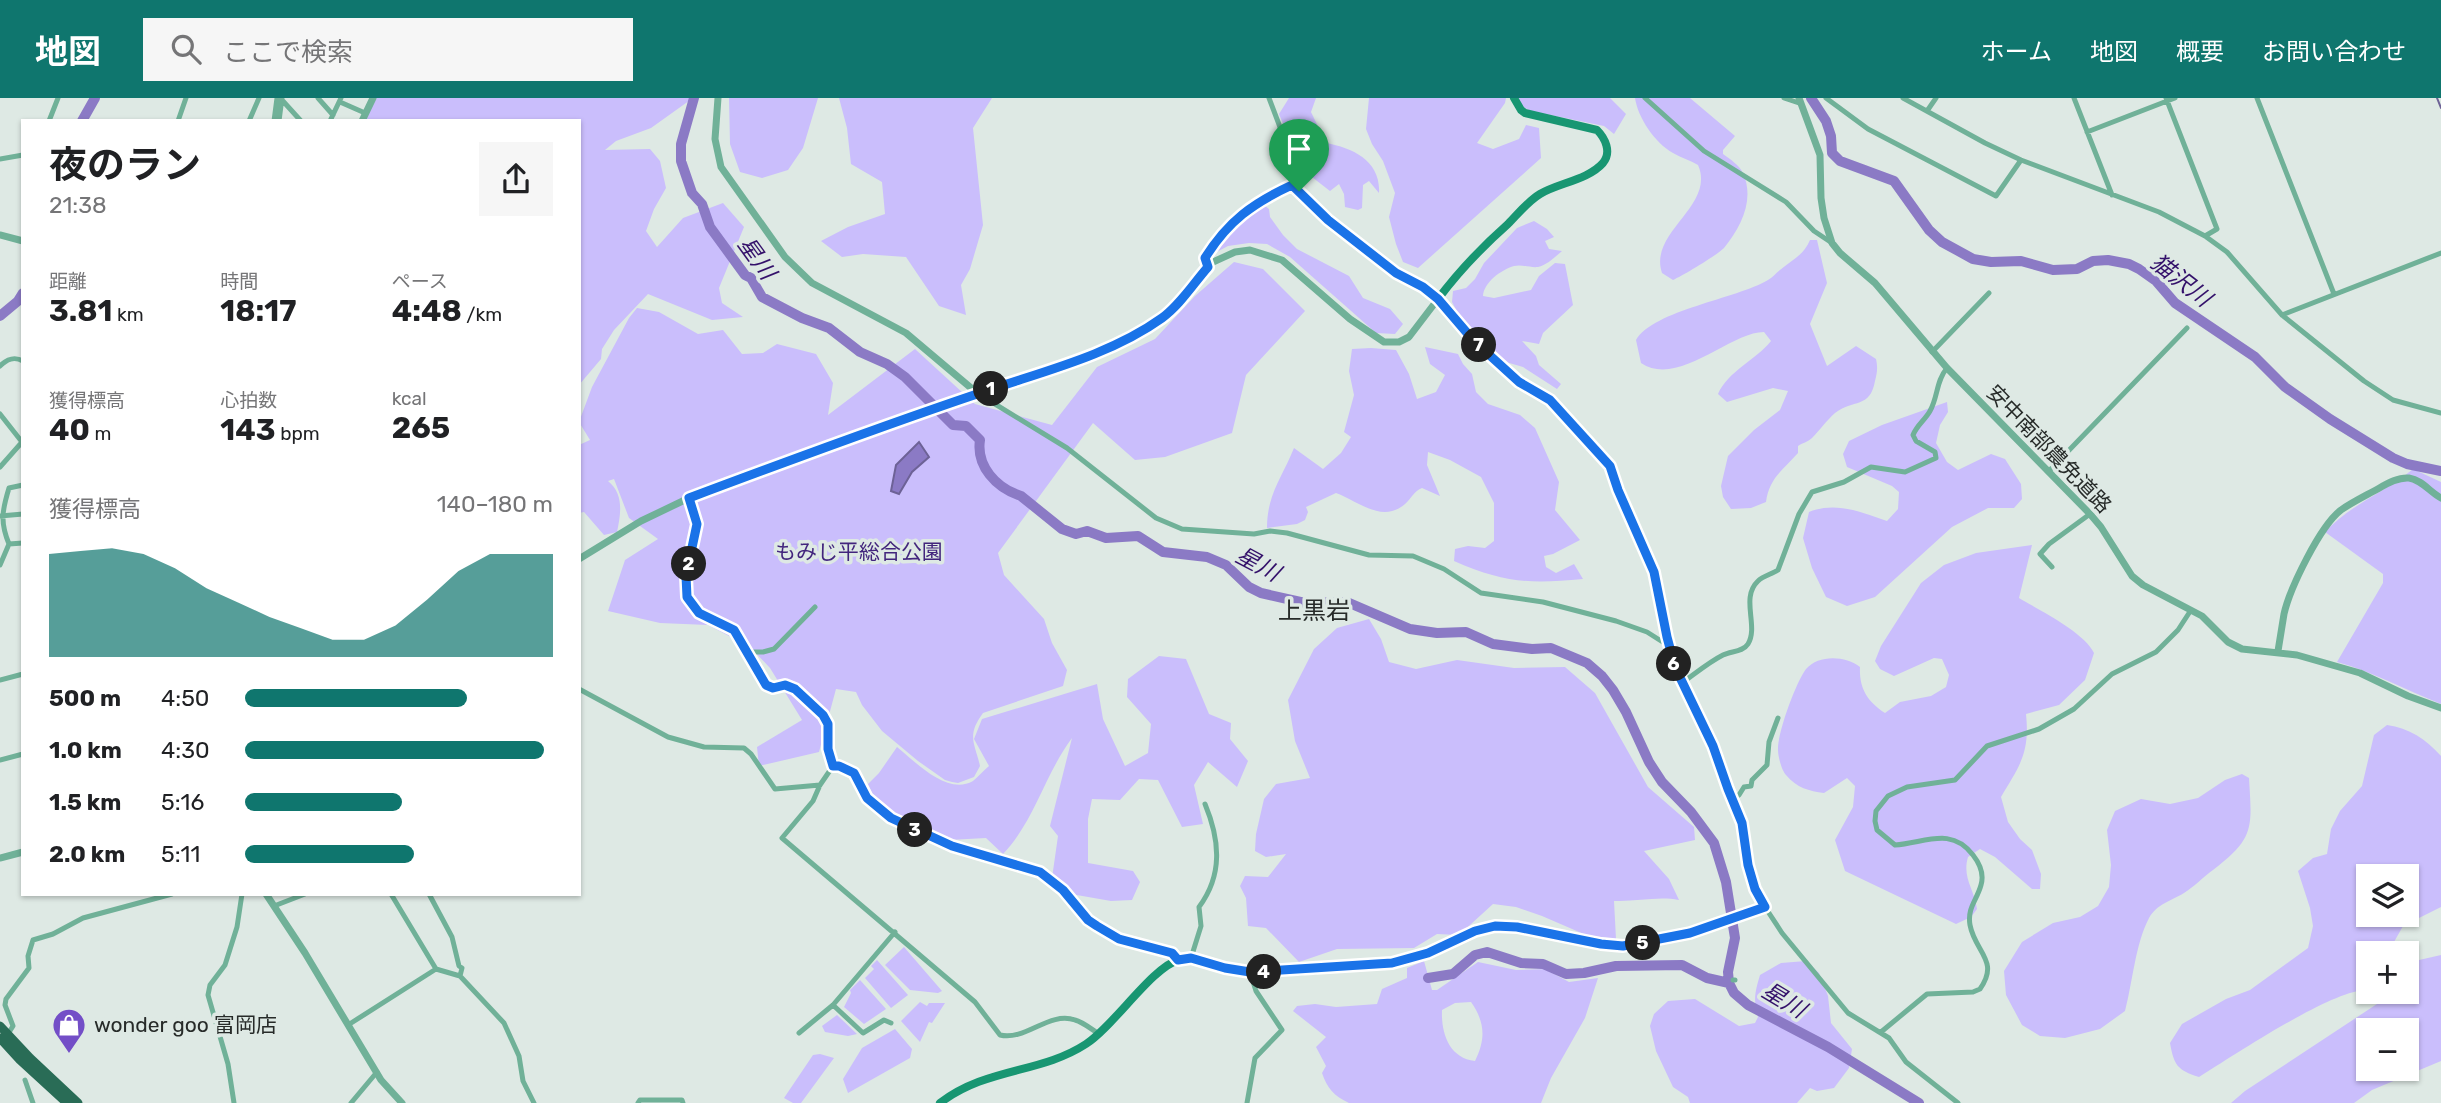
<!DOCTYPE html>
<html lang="ja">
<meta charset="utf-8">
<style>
body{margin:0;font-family:Rubik,"Noto Sans JP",sans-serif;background:#f6f6f6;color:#202124;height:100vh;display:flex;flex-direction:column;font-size:26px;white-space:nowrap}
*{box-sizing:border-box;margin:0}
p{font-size:23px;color:#757577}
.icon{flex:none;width:38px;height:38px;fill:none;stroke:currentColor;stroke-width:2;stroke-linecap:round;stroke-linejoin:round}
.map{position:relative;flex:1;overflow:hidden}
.drawer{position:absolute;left:21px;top:21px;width:560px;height:777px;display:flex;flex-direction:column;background:#fff;border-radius:0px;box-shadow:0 2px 5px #0004}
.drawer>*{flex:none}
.buttons{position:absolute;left:2356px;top:766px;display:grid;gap:14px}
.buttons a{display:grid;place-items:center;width:63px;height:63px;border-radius:0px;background:#fff;box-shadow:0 2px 5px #0004;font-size:35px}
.pin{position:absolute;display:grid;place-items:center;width:60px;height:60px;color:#fff;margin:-72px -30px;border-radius:50% 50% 50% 0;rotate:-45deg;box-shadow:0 0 7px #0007}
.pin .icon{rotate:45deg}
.km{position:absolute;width:35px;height:35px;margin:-18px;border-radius:50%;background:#222;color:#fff;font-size:19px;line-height:35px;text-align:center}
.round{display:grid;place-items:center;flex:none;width:74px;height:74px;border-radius:0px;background:#f6f6f6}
.headline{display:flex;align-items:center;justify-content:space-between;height:119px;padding:0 28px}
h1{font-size:38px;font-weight:700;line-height:52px}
.figures{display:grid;grid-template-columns:repeat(3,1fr);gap:10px;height:119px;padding:7px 28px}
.figures div{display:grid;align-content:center}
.figures b{font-size:30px;font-weight:700}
.figures small{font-size:19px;font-weight:400}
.figures p{font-size:19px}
.chart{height:196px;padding:14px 28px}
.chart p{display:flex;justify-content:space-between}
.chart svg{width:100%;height:126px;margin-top:7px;fill:#0f766e;opacity:.7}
ul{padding:0 28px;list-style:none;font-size:23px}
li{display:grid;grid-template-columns:112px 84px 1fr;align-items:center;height:52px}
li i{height:18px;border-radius:9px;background:#0f766e}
header{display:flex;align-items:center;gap:42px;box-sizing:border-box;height:98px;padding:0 35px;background:#0f766e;color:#fff}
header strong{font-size:33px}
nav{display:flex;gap:38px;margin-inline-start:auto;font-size:24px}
.search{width:490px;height:63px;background:#f6f6f6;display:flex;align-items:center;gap:18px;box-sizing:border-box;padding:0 24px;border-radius:0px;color:#757577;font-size:26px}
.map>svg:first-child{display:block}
.green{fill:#cabefc;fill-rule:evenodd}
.water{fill:#8b7ac5;stroke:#6d6296;stroke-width:2}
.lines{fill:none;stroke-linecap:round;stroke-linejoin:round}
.stream{stroke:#6d6296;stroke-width:2}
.river{stroke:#8b7ac5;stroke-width:10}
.minor{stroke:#70b198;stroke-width:5}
.tertiary{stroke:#70b198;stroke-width:7}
.secondary{stroke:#189672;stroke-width:8}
.trunk{stroke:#296c56;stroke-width:9}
.route-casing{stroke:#fff;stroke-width:14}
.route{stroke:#1a73e8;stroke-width:9}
.labels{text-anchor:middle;stroke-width:7;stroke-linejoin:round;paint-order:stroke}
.street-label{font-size:21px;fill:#272b29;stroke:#dee9e4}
.park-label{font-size:21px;fill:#42257d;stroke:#dee9e4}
.poi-label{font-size:21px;fill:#272b29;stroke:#dee9e4;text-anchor:start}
.water-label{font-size:23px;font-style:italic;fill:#33106a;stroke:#dee9e4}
.quarter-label{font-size:24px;fill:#272b29;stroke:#dee9e4}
</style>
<header>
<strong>地図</strong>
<div class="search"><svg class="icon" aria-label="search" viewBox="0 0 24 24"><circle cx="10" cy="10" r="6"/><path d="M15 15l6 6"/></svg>ここで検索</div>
<nav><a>ホーム</a><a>地図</a><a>概要</a><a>お問い合わせ</a></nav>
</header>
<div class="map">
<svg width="2441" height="1005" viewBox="0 0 2441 1005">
<rect width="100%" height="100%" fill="#dee9e4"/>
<path class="green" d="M374 0H693L651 30 616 43 605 52 650 51 660 63 666 90 654 111 646 133 657 149 683 120 723 105 744 129 719 190 722 205 743 219 712 222 648 196 614 232 602 251 601 261 579 287V23H366Z
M729 0H818L803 50 788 72 762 80 740 74 730 46Z
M839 0H992L973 30 983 127 970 171 961 187 966 217 939 208 906 159 863 156 842 159 821 143 848 129 885 116 882 84 851 66 847 30Z
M1289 0H1316L1311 14 1326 45C1353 50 1381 63 1379 95L1369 83 1363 87 1362 110 1358 112 1345 109 1344 96 1339 86 1330 93 1299 69 1292 73C1284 57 1289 48 1285 33 1284 27 1281 21 1279 16Z
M1369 0H1506L1505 5 1477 45 1493 51 1519 41 1526 27 1539 30 1541 60 1418 170 1403 164 1396 146 1389 119 1395 95 1383 63 1372 46 1366 31Z
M1518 0H1610L1626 16 1614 36 1604 28 1531 13 1521 8Z
M1635 0H1690L1735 38 1723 52V56C1730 61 1739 67 1743 75 1755 102 1741 129 1724 150 1717 157 1684 177 1673 182L1662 175C1648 134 1716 108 1698 67 1690 62 1681 60 1673 55 1655 45 1638 20 1635 0Z
M1260 104 1269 111 1270 119 1283 137 1297 151 1349 178 1363 200 1390 211 1403 226 1395 236 1376 235 1290 159 1267 146 1249 145 1228 148 1211 157 1222 145 1224 136Z
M1534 123 1547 131 1554 139 1545 143 1549 151 1562 153C1555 159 1547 167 1538 169 1530 170 1522 166 1514 168 1501 172 1484 184 1483 198L1494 200 1531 192 1539 178 1555 165 1565 166 1573 207 1543 235 1539 246 1522 243 1536 258 1539 267 1561 286 1557 291 1523 269 1499 262 1473 236 1459 217 1452 204 1453 193 1466 190 1475 181 1484 165 1517 130Z
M1810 142H1817L1827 185 1810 226 1827 268 1856 248 1876 261C1878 270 1877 275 1875 283 1870 311 1853 301 1835 315 1826 323 1820 332 1812 340 1808 344 1802 345 1798 348V355C1783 372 1769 380 1766 404L1751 410 1731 411 1723 399 1721 388 1728 358 1754 332 1780 312 1788 293 1773 290 1727 304 1718 296C1728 273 1756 262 1771 243L1764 234C1730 234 1678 290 1641 265L1636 242C1654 212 1736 201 1768 182 1772 180 1776 175 1780 172 1792 162 1804 157 1810 142Z
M1234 164 1263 171 1305 213 1246 277 1232 335 1165 359 1135 362 1093 325 998 455 1004 477 1044 521 1052 545 1067 572 1063 588 983 615C966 638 975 645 980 668L974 679 958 685 952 684 945 682 918 663 882 633 862 607 856 594 836 591 819 654 759 668 757 649 802 622 770 570 750 549 708 527 660 525 608 513 625 462 658 441 629 420 614 381 608 383C624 396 621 415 617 434L604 437 584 414 579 415V347L590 342 579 324 592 289 629 220 637 210 659 214 698 236 723 232 742 256 763 255 777 246 816 256 833 285 828 317 915 251 975 306 1052 327 1097 269 1155 241 1195 198Z
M1425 249 1458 256 1463 266 1472 276 1476 294 1488 306 1520 317 1535 330 1559 384 1555 412 1580 442 1553 456 1544 458 1546 469 1556 475 1574 466 1583 481C1530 486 1504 485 1454 463L1455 451 1468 448 1485 450 1494 443V405L1481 379 1450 362 1428 354 1427 367 1440 398 1422 390C1413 394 1412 400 1405 406 1382 426 1358 403 1336 395L1306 409 1308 414 1305 422 1297 426 1267 430C1267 396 1282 380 1294 350L1323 371 1341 355 1351 339 1344 334 1354 297 1349 273 1352 251 1371 250 1396 252 1409 276 1417 301 1436 294 1445 277 1430 266Z
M1947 304 1948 314 1940 327 1936 345 1947 364 1958 372 1991 356 2005 361 2021 386 2022 401 2014 410H1988L1952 429 1875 499 1847 508 1826 499 1812 470 1803 440 1809 414C1836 403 1860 414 1887 423L1898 411 1899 394 1892 388 1847 369 1843 356 1849 343 1882 327Z
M2413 371 2441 384V606C2406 592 2373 574 2337 564L2383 485V476L2325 434C2351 406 2384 395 2413 371Z
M2032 447 2019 500C2039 512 2084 534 2094 555L2085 582 2059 607 2026 616C2030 655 2020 667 2001 699L2008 724 2020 741 2032 752 2041 776 2040 791H2032L1995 759 1980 751 1968 759C1962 780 1974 790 1977 811L1971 819 1956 826 1845 773 1835 742 1853 709 1855 688 1847 680 1824 695C1809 693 1797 690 1786 677 1782 673 1778 659 1778 652 1777 636 1796 584 1806 571 1819 556 1846 558 1860 569 1859 590 1867 603 1885 615L1900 604 1931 598 1946 589 1949 577 1942 561 1934 560 1894 578 1880 571 1875 563 1881 548 1921 485 1944 467 1976 455Z
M1369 521 1381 541 1389 564 1416 571 1457 562 1514 570 1565 569 1595 595 1648 689 1694 729 1695 742 1644 753 1669 781 1679 802C1657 798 1636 804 1614 803L1616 841 1586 837 1542 818 1516 809 1493 806 1459 837 1437 836 1414 850 1337 851 1299 864 1266 830 1248 828 1246 800 1240 788 1245 778 1268 779 1286 756 1266 759 1255 753 1256 736 1264 701 1276 686 1310 680 1295 643 1288 602 1314 551 1337 530Z
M1159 558 1186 561 1209 616 1231 625 1230 641 1248 663 1237 689 1208 664 1194 687 1203 726 1182 729 1158 682 1139 681 1120 702 1092 701 1088 721V765L1133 773 1140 784 1132 802 1111 803 1071 796 1052 780 1058 738 1050 728 1072 640C1045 676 1034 724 1003 756L986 740 949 742 921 730 891 715 876 703 868 686 879 675 897 649C916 664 947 698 973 683 978 679 984 672 989 668L974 641 982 621 1097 586 1103 621 1125 668 1148 655 1151 626 1127 599 1128 581Z
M2387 627C2409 630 2426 641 2441 658V809L2403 828 2394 844 2397 856H2368V892C2334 890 2233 958 2199 979 2177 972 2174 967 2170 945L2182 926 2226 901 2250 892 2308 850 2313 828 2310 810 2298 773 2313 760 2327 756 2331 731 2340 713 2362 688 2374 637ZM2368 779H2406V817H2368Z
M2242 676 2249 680C2252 730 2255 740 2213 772 2203 779 2194 789 2184 795 2171 803 2157 806 2149 820 2135 847 2133 883 2125 913L2100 931 2065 940 2040 938 2022 927 2006 897 2004 873 2022 844 2053 825 2080 819 2098 808 2109 789 2111 767 2107 732 2115 713 2141 701 2170 706 2198 700 2225 682Z
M904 849 942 893 938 895 910 892 885 867Z
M2441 857V963L2372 992 2354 1005H2231L2245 993 2377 906 2378 898 2375 894H2406V865ZM2368 933H2406V971H2368Z
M877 862 908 897 891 910 865 880 874 871 871 868Z
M1424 863 1432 892H1437L1478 864 1516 872 1545 871 1569 884 1598 880 1585 920 1551 980 1541 1005H1349C1334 998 1327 990 1322 975L1326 968 1316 949 1326 939 1293 913 1297 908 1315 906 1336 909 1377 906 1382 891 1407 880V870ZM1471 904C1485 924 1486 941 1475 963 1449 960 1441 935 1442 912L1455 905Z
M1806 863 1819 875 1828 898 1831 925 1852 951 1849 970 1834 990 1817 993 1810 990 1797 1005H1690L1688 999 1673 989 1656 953 1650 928 1654 916 1668 903 1695 901 1739 928 1755 925 1758 919C1753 902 1755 894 1760 877L1781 865Z
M860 882 886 911 864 926 844 909 851 895 850 892Z
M920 904 927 908 929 905H945L932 925 929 924 920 944 901 923Z
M837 917 857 936 848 938 825 934 822 928Z
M895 931 912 951 910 960 848 995 843 981 862 950Z
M820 956 834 960 801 1005H793L784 1000 813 957Z"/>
<path class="water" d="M919 344 929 359 912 374 899 396 891 393 896 367Z"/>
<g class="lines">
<path class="stream" d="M2437 0 2441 10"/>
<path class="river" d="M694 0 681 46V63L692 95 702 106 710 129 745 177 751 180 762 199 802 220 829 230 860 254 887 266 905 279 953 327 966 328 980 342C976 368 996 390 1021 398L1062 431 1076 436 1087 433 1106 440 1138 438 1163 454 1207 459 1226 467 1249 489 1261 495 1305 505 1347 504 1410 531 1437 535 1466 534 1493 546 1532 551 1551 550 1587 565 1602 578 1613 592 1626 614 1649 664 1662 684 1691 714 1714 745 1726 784 1735 840 1728 874 1729 885 1734 895 1748 907 1828 949 1919 1005
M1811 0 1826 23 1831 38 1832 55 1840 63 1894 83 1929 132 1942 144 1973 161 1991 164 2021 163 2053 172 2077 171 2093 163 2108 162 2129 166 2139 171 2156 183 2175 205 2255 259 2285 289 2330 321 2393 360 2407 366 2441 373
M82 23 95 0
M0 218 18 203 23 195
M1428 880 1453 876 1475 857 1487 854 1521 865 1543 866 1566 876 1584 875 1616 868 1682 867 1707 880 1729 885"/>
<path class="minor" d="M318 0 333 17
M1269 0 1283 37V52L1292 87 1327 122 1396 175 1423 189 1438 201
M1645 0 1704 53 1786 104 1814 133 1832 145
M1784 0 1799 5
M1826 0 1868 31 1996 98 2021 62
M1903 0 1985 45 2021 62 2159 114 2205 138 2227 154 2282 217 2364 283 2393 302 2441 315
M2074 0 2112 97
M2166 0 2217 131 2205 138
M2257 0 2334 196
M282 2 301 23
M340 4 365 15
M1927 13 1936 0
M49 23 58 0
M178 23 186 0
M249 23 259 0
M274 23 277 0
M279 23 282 0
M330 23 341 0
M2087 34 2175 0
M0 61 23 57
M1207 169 1205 160C1228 123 1253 106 1292 87
M2282 217 2441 155
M1932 254 1989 195
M0 268C7 261 14 258 23 263
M977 295 1067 350 1156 420 1182 431 1254 436 1270 433 1287 435 1369 457 1413 458 1444 471 1481 495 1543 504 1616 523 1647 534 1669 548
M0 316 22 344
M0 369 23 343
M2048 374 2187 230
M689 400 697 426 686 478 687 499 699 515 734 532 766 588 773 590 790 588C803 595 826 614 829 629 832 644 827 651 833 668
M0 418 23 416
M9 446 23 445
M0 467 9 446C0 424 2 413 9 390L23 387
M2052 469 2040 456 2049 446 2090 416
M746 554H763L774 551 815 509
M0 582 23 576
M1682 585C1696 575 1709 564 1723 557 1731 553 1743 554 1748 546 1759 528 1740 500 1758 483 1763 478 1772 476 1778 472L1799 416 1812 394 1844 384 1871 369 1905 374 1936 360 1935 354 1916 343 1913 337C1917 327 1925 322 1930 313 1938 299 1936 283 1947 270
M579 591 668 639 704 649 744 650 751 656 775 691 820 687
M0 662 23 656
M833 668 820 687 813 703 782 740 975 904 1000 937C1026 943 1049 913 1075 922 1083 924 1091 931 1099 936
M833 668H839L854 675 867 700 891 720 952 748 1040 774 1070 799 1088 822 1097 828 1120 841 1172 855 1178 862
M1731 701 1739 697 1744 689 1751 688 1752 682 1767 667 1769 644 1778 620
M391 796 436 871 460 878 504 925 519 958 523 983 534 1005
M429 796 452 839 459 868 462 870 460 878
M274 808 305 796
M1765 809 1782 835 1848 915 1889 940 1906 964 1958 1005
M1191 860 1201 828 1199 809C1223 777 1220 742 1205 706
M1733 882H1735
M833 907 863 935 884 922 891 925
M348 927 436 871
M1881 934 1927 896 1973 894 1980 891C2000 863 1975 854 1970 827 1967 810 1977 802 1981 787 1984 777 1980 766 1973 757 1951 728 1925 745 1895 747L1877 732 1875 723 1876 713 1888 698 1907 689 1955 682 1987 648 2039 631 2074 611 2112 576 2156 554 2178 532 2191 512
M799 935 833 907 895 834
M8 936 13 928 5 907 6 901 29 870 28 858 33 842 53 836 83 820 172 796
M25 982 33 1005
M234 1005 228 966 208 897 210 887 225 867 237 829 242 796
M351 1005 377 974
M638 1005 640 1002H682L683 1005
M1247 1005 1255 960 1282 932 1256 893 1250 874"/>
<path class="tertiary" d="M718 0 715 41 721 69 785 159 812 185 906 235 977 295
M1799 0 1820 57 1821 100 1824 120 1832 145 1840 155 1875 185 1947 270 2090 416 2101 429 2132 478 2143 487 2202 518 2228 544 2242 551 2297 557 2360 575 2408 598 2441 610
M362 23 373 0
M0 137 23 143
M579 461 641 423 689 400 814 353 1065 266 1134 237 1164 218 1213 164 1235 154 1250 152 1282 162 1350 221 1384 244H1399L1409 239 1438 201
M2278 553C2280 541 2282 528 2284 516 2290 490 2320 428 2341 412 2351 405 2363 399 2374 393 2385 387 2397 379 2409 380 2422 382 2430 394 2441 400
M0 760 23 754
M266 796 305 855 381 982 402 1005"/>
<path class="secondary" d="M940 1005C987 969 1040 976 1086 946 1113 929 1153 868 1179 862 1200 856 1229 872 1251 874 1295 876 1345 869 1389 865 1427 862 1463 829 1498 828 1533 827 1567 842 1602 846 1641 852 1683 837 1721 826 1735 821 1752 817 1765 809L1755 791 1748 767 1742 725 1728 691 1713 648 1675 569 1666 539 1654 474 1618 392 1610 368 1550 302 1519 284 1474 243 1438 201C1459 173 1482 149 1508 126 1518 116 1527 104 1540 96 1558 85 1588 82 1603 65 1612 54 1605 40 1597 32L1525 15 1521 12 1514 0"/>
<path class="trunk" d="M0 928 30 960 78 1005
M0 940 20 962 67 1005"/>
</g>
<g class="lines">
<defs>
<path id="route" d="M1292 87 1328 122 1396 175 1423 189 1438 201 1474 243 1519 284 1550 302 1610 368 1618 392 1654 474 1667 539 1675 569 1713 648 1728 691 1742 725 1748 767 1755 791 1765 809 1690 835 1623 848 1601 846 1517 829 1495 828 1475 833 1428 855 1392 865 1250 874 1225 870 1191 860 1178 862 1172 855 1119 841 1097 828 1088 822 1063 792 1040 774 952 748 891 720 867 700 854 675 839 668H833L828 651V626L823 617 795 591 785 587 773 590 766 587 734 532 699 515 687 499 686 478 697 426 689 400C785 364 882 328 980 295 1040 274 1109 258 1162 220 1180 207 1193 186 1208 169L1205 160C1228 123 1253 105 1292 87Z"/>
</defs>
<use href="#route" class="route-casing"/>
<use href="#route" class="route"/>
</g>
<defs>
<symbol id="shop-pin" viewBox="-11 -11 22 30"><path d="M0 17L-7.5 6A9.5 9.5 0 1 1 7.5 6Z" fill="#734ec7" stroke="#dee9e4"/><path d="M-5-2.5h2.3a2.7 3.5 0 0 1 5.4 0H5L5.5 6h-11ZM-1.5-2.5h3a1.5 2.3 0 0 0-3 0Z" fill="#fff"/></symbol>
</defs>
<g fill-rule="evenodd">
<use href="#shop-pin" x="50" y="908" width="38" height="52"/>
</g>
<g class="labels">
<g class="street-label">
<text transform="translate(2049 351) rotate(46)" y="7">安中南部農免道路</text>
</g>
<g class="park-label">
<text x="859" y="461">もみじ平総合公園</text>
</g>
<g class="poi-label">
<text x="94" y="934">wonder goo 富岡店</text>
</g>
<g class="water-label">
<text transform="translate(757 160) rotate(54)" y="8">星川</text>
<text transform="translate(2181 182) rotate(38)" y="8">猫沢川</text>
<text transform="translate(1258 466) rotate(28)" y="8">星川</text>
<text transform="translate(1784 902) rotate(31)" y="8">星川</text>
</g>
<g class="quarter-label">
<text x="1314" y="521">上黒岩</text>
</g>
</g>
</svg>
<div class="buttons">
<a><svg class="icon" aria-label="layers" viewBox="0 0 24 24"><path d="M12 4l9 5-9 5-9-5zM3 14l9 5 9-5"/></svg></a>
<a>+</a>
<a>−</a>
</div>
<div class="pin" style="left:1299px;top:93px;background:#1e9e55"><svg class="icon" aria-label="arrive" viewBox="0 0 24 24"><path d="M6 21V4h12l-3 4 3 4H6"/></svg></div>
<b class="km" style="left:991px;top:291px">1</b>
<b class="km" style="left:689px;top:466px">2</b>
<b class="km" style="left:915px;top:732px">3</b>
<b class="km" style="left:1264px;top:874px">4</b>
<b class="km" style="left:1643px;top:845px">5</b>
<b class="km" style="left:1674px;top:566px">6</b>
<b class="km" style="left:1479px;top:247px">7</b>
<section class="drawer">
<div class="headline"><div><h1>夜のラン</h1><p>21:38</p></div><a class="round"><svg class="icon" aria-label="share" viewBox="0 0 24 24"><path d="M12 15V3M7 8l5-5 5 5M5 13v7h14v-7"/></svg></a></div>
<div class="figures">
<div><p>距離</p><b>3.81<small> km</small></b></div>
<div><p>時間</p><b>18:17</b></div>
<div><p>ペース</p><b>4:48<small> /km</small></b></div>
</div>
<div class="figures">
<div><p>獲得標高</p><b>40<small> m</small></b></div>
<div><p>心拍数</p><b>143<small> bpm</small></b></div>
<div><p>kcal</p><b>265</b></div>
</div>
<div class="chart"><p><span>獲得標高</span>140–180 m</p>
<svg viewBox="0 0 160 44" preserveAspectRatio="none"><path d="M0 44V8L10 7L20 6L30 8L40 13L50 20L60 25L70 30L80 34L90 38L100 38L110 33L120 24L130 14L140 8L150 8L160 8V44z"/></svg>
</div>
<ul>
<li><b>500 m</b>4:50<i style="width:72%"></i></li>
<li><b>1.0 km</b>4:30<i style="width:97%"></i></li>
<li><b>1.5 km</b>5:16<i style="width:51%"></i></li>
<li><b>2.0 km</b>5:11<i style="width:55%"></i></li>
</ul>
</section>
</div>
